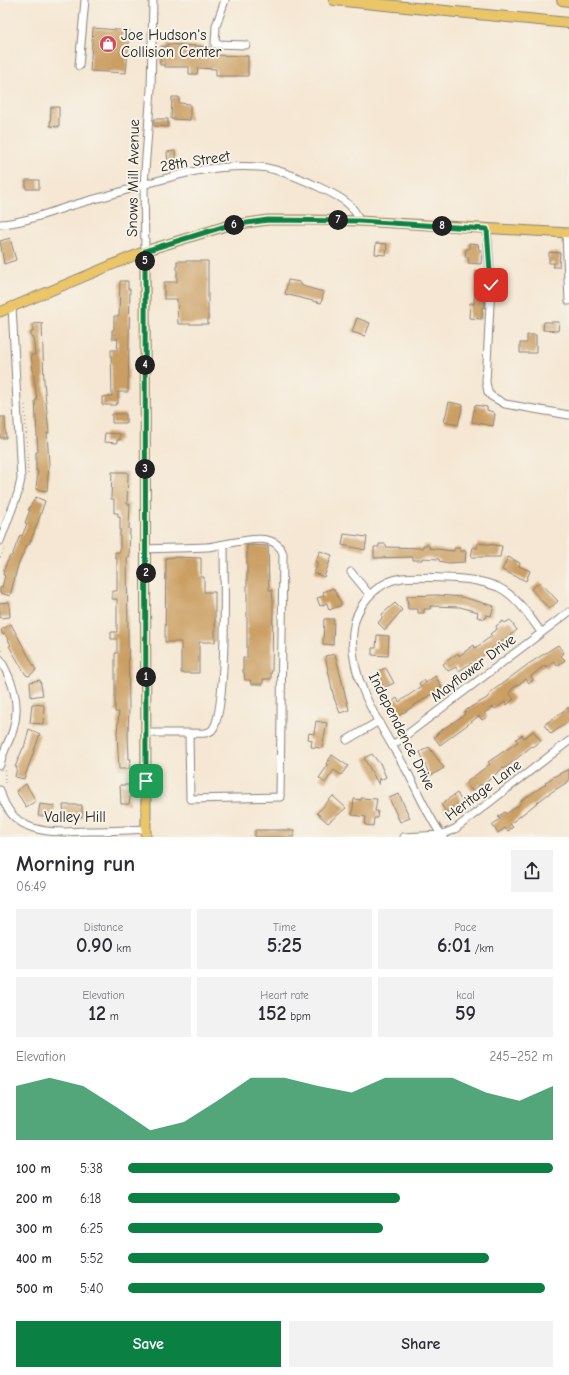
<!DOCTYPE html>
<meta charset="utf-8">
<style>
body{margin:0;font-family:"Comic Neue",sans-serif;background:#f2f2f3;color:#2b2b33;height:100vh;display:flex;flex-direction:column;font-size:15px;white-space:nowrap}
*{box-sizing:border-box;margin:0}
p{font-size:13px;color:#7c7c81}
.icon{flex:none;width:22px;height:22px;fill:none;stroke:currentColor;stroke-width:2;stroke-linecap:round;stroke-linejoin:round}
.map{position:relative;height:837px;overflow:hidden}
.details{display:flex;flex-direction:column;background:#fff;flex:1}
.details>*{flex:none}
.pin{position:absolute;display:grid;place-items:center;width:34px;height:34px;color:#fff;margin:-17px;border-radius:8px;box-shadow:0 2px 6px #0006}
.km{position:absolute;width:20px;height:20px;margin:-10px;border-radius:50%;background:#222;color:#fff;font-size:11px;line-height:20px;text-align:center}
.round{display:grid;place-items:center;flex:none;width:42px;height:42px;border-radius:0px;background:#f2f2f3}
.overview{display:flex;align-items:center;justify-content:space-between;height:68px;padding:0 16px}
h1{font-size:22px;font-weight:700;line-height:30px}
.metrics{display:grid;grid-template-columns:repeat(3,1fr);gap:6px;height:68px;padding:4px 16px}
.metrics div{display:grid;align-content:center;border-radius:0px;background:#f2f2f3;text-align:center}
.metrics b{font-size:20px;font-weight:700}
.metrics small{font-size:11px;font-weight:400}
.metrics p{font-size:11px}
.chart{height:112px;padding:8px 16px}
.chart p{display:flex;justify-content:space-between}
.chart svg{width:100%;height:72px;margin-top:4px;fill:#0b8043;opacity:.7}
.button{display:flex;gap:8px;margin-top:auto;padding:8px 16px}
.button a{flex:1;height:46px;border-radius:0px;background:#0b8043;color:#fff;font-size:16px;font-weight:700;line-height:46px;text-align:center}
.button a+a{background:#f2f2f3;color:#2b2b33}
ul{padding:0 16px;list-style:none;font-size:13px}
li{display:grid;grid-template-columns:64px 48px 1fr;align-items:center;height:30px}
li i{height:10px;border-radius:5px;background:#0b8043}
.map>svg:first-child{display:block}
.building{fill:#cb9f64}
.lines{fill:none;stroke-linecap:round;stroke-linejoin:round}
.minor-casing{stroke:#888278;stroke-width:9}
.major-casing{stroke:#888278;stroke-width:11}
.highway-casing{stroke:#888278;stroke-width:12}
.path{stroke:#888278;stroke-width:1;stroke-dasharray:1 3;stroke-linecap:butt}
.minor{stroke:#fff;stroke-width:7}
.major{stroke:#ebc669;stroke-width:9}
.highway{stroke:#ebc669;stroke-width:10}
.route-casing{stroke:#fff;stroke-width:8}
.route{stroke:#0b8043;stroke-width:5}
.labels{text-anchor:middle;stroke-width:4;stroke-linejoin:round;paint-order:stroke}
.poi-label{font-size:15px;fill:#1c1c1c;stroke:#f7f3e8;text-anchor:start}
.street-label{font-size:15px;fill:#1c1c1c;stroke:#f7f3e8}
</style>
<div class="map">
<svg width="569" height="837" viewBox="0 0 569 837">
<rect width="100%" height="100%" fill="#f7f3e8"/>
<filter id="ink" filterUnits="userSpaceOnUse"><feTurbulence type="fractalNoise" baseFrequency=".025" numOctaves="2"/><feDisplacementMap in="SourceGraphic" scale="8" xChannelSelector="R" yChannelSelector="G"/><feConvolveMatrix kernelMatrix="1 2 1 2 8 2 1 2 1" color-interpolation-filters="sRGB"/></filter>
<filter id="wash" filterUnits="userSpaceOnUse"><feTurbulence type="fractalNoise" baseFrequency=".012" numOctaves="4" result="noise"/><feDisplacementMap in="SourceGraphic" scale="16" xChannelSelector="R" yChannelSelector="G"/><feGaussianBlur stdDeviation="0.9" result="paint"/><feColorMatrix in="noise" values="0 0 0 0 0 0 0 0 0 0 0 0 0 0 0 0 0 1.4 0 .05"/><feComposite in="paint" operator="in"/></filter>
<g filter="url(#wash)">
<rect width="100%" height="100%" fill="#f5e7d3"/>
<g id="blocks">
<path class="building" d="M93 28 130 31 126 73 90 71Z
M167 44 210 47 209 55 248 56V76H216V69L198 68 197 74H189V67H165V65H160V51H162V47H167Z
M172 97H179V103L190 104V120L171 119Z
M51 107H59V127L50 126Z
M154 119H168V127L154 126Z
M175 151 176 164 168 165 167 152Z
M26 180H39V189H26Z
M10 238 16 260 4 264 0 241Z
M376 243 387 244 386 255 375 254Z
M469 243 478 244 479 250H482L481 264 468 263 469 257H465L466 249H469Z
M549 252 560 253 559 267H553L554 263H549Z
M177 261H208V324H178L177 299H164V282H177Z
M476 271H485V308L482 307V319L469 318 470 303 474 304Z
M288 280 300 282 302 286 324 292 321 303 285 294Z
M120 281H128V289H130L128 392H118V403H116V405H102V397L112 396 111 350H117L118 339H112V330H114V316H119Z
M357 318 370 323 365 336 352 332Z
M544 322H559L558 331 543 330Z
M42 323 44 382 49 433H47L49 464 47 491 36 489 38 471H36V452H38L35 401 37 400 31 355H35L33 337H31V332H33V324Z
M527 335H536V353H520V343H527Z
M449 402 463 405 458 425 444 422Z
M475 405 487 407V410L493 412 495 414 493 426 472 422Z
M112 414H126V423H112Z
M0 417H5L6 438H0Z
M105 433 120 434V440H117V443L104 442Z
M112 472H127L128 474 127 504H130L129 529H130L129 558H127L129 708 128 733 129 759H131L129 769H119L117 733 119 712H115V653H117V639H111V632H117V599H112V591H117V558H115V552H120V517H118V513H114V499H111Z
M36 497 45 501 38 522 29 545H27L18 565 10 596 0 593V587L2 588 5 575H3L4 569 10 556H12L20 535 22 536 27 524 25 523 30 510H28Z
M344 534 367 537 365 550 342 545Z
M478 543 502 546 500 557H471L473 547 477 548Z
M379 544H386V547L423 548V545H429V548L435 549 454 551V548H460V551H466L465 562 448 563 439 561V559L422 558V560H413V557L374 558V547H379Z
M247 545 268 546 269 590H272L273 602 272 672H271V679H263V684H251L250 680H245L244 672H243V658H247Z
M320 551 332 555 324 577 314 573 318 563 315 562Z
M175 557 201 558V577H204V592H215V642H199V673H181V642H165L166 558Z
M508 557 520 563 519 566 530 571 526 581 502 570Z
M540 582 558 601 549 609 531 589Z
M333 588 341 603 340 606 329 610 327 603 320 606 317 598 324 596 323 592Z
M437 595 462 597 494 606 491 616 486 615 485 619 477 617 478 612 460 607 430 606V609H424V613H418V609H408L407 596Z
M9 602 10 617 0 618V603Z
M395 603 402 610 385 630 378 623 382 618V614Z
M324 619H334L333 645 323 644Z
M510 620 517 630 472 664 471 663 459 671 456 667 448 671 443 664 458 653 459 656 474 645 475 648 492 636 490 634 497 629 496 626 503 621 505 623Z
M11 624 36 670 29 676 26 675 9 646 11 645 5 634 3 635 1 630Z
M377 635 389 636 388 656 372 655V648H376Z
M558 645 564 653 561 656 565 660 557 666 554 661 547 667 545 665 531 676 533 680 529 683 526 679 512 689 509 693 514 699 507 705 505 702 495 709 493 707 484 713 487 717 482 720 479 716 440 745 434 737 439 732 465 714 464 712 471 707 487 698 491 692 527 665Z
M335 654 349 710 340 713 334 698 325 656Z
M386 668 394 683 383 688 378 671Z
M435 676 442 687 397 717 388 705 397 698 399 702 421 687 419 683 424 680 426 683Z
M40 680 43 695 31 697 30 682Z
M32 704 44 705 43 724 30 723Z
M569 707V721L551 734 544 725Z
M316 721 327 723 322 748 311 747 312 740 308 739 309 733 314 734Z
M29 729 40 734 24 779 15 777 17 767H15L23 748H24Z
M533 731 541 741 533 747 532 746 504 769 503 768 482 786 481 784 472 791 466 783 468 781 490 764 488 762 518 742 516 739 522 735 524 738Z
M429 747 444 768 430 776 420 752Z
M372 754 379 763H380L386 777 381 780 380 778 379 785 364 758Z
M332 755 348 766 341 775 334 770 325 783 319 778 328 765 326 764Z
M569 769V781L547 795 510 824 513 827 508 831 505 828 498 833 492 825 500 819 498 817 505 812 506 814 518 806 522 800 546 784 545 783 553 777Z
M26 784 36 801 26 807 16 791Z
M120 785H129V793H131L129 804H121Z
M457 793 462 802 446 812 441 804Z
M399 794 410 818 400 822 389 798Z
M333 796 346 808 328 823 317 813Z
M361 798 377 799 375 811H378L377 818H374L373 826 365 825 366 817 352 815 354 799 361 800Z
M40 804 55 806 53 816H38Z
M63 805H82V817L64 818Z
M255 830H294V837H255Z"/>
</g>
</g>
<g filter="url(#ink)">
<use href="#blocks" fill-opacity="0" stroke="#888278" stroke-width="1"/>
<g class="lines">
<defs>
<path id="minor" d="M225 0 216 26 215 44 246 45
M79 66 85 0
M0 224C23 223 48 213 70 206 94 199 119 193 143 185 183 173 216 164 259 167 277 168 302 179 319 187 335 195 354 202 359 221
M487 229 491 285 486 382 488 392 491 396 505 404 569 415
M566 233 569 301
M145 251 144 185 151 89 153 0
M0 541 18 493 21 479 12 306
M146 549C166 548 187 548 207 547 227 546 275 526 283 554L280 797 190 799 189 733H146
M351 572 370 595
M0 659C13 682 21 704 13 730 9 742 2 753 0 765
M189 733C195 733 207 735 212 730 228 713 224 575 224 545
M347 740 379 721
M393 745 569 612
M0 790C11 836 52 833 91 831 109 831 128 830 146 829
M404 837 441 835 455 829 569 741
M443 837C429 818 419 794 408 773 385 731 348 683 353 632 355 606 376 582 402 578 416 576 433 578 447 578 465 579 481 580 498 587 517 596 529 616 541 632"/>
<path id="major" d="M145 251 146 837
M0 312 145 251 226 226 268 220H312L359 221 569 233"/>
<path id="highway" d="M334 0 569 23
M562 0 569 1"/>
</defs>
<use href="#minor" class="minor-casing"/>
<use href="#major" class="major-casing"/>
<use href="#highway" class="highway-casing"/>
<path class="path" d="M25 405 28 474
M0 558 5 547
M0 646 3 653
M5 770V785"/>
<use href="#minor" class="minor"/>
<use href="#major" class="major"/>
<use href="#highway" class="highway"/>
</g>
</g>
<g class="lines" filter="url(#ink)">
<defs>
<path id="route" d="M146 781 145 251 226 226 268 220 359 221 487 229 491 285"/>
</defs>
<use href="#route" class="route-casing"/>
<use href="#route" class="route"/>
</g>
<defs>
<symbol id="shop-disc" viewBox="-11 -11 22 22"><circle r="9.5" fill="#d1495b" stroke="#f7f3e8"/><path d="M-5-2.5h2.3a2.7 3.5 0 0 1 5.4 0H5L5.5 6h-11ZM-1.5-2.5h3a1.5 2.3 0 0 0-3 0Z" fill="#fff"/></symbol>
</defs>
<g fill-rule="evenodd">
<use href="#shop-disc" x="98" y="34" width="20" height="20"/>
</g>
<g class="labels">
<g class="poi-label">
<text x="121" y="40">Joe Hudson's<tspan x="121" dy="17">Collision Center</tspan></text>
</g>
<g class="street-label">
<text transform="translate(195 161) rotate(-9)" y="5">28th Street</text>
<text transform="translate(133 178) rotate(-89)" y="5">Snows Mill Avenue</text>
<text transform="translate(473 668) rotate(-37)" y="5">Mayflower Drive</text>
<text transform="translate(402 731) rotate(63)" y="5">Independence Drive</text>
<text transform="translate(483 790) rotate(-37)" y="5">Heritage Lane</text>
<text x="75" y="822">Valley Hill</text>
</g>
</g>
</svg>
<div class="pin" style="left:146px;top:781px;background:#1e9e55"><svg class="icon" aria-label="arrive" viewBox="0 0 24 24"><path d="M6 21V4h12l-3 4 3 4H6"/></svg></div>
<div class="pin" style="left:491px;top:285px;background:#d93025"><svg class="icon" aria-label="check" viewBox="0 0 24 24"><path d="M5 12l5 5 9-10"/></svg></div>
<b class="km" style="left:146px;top:677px">1</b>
<b class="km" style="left:146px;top:573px">2</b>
<b class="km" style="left:145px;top:469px">3</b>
<b class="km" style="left:145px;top:365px">4</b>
<b class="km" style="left:145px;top:261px">5</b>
<b class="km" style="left:234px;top:225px">6</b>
<b class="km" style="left:338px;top:220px">7</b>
<b class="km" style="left:442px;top:226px">8</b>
</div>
<section class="details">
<div class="overview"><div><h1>Morning run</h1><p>06:49</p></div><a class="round"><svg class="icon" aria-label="share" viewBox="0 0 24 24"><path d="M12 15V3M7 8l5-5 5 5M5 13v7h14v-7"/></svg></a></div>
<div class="metrics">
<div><p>Distance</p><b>0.90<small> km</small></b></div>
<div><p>Time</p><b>5:25</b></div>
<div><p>Pace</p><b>6:01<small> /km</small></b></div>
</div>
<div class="metrics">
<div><p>Elevation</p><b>12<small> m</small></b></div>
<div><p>Heart rate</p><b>152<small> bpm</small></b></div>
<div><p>kcal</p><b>59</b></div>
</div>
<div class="chart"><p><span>Elevation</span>245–252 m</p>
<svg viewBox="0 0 160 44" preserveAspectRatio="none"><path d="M0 44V11L10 6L20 11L30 24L40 38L50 33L60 20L70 6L80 6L90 11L100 15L110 6L120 6L130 6L140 15L150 20L160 11V44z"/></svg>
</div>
<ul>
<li><b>100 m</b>5:38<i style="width:100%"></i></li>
<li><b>200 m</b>6:18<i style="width:64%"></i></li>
<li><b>300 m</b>6:25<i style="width:60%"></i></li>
<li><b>400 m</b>5:52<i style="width:85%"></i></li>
<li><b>500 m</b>5:40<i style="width:98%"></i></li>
</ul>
<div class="button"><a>Save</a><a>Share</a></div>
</section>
